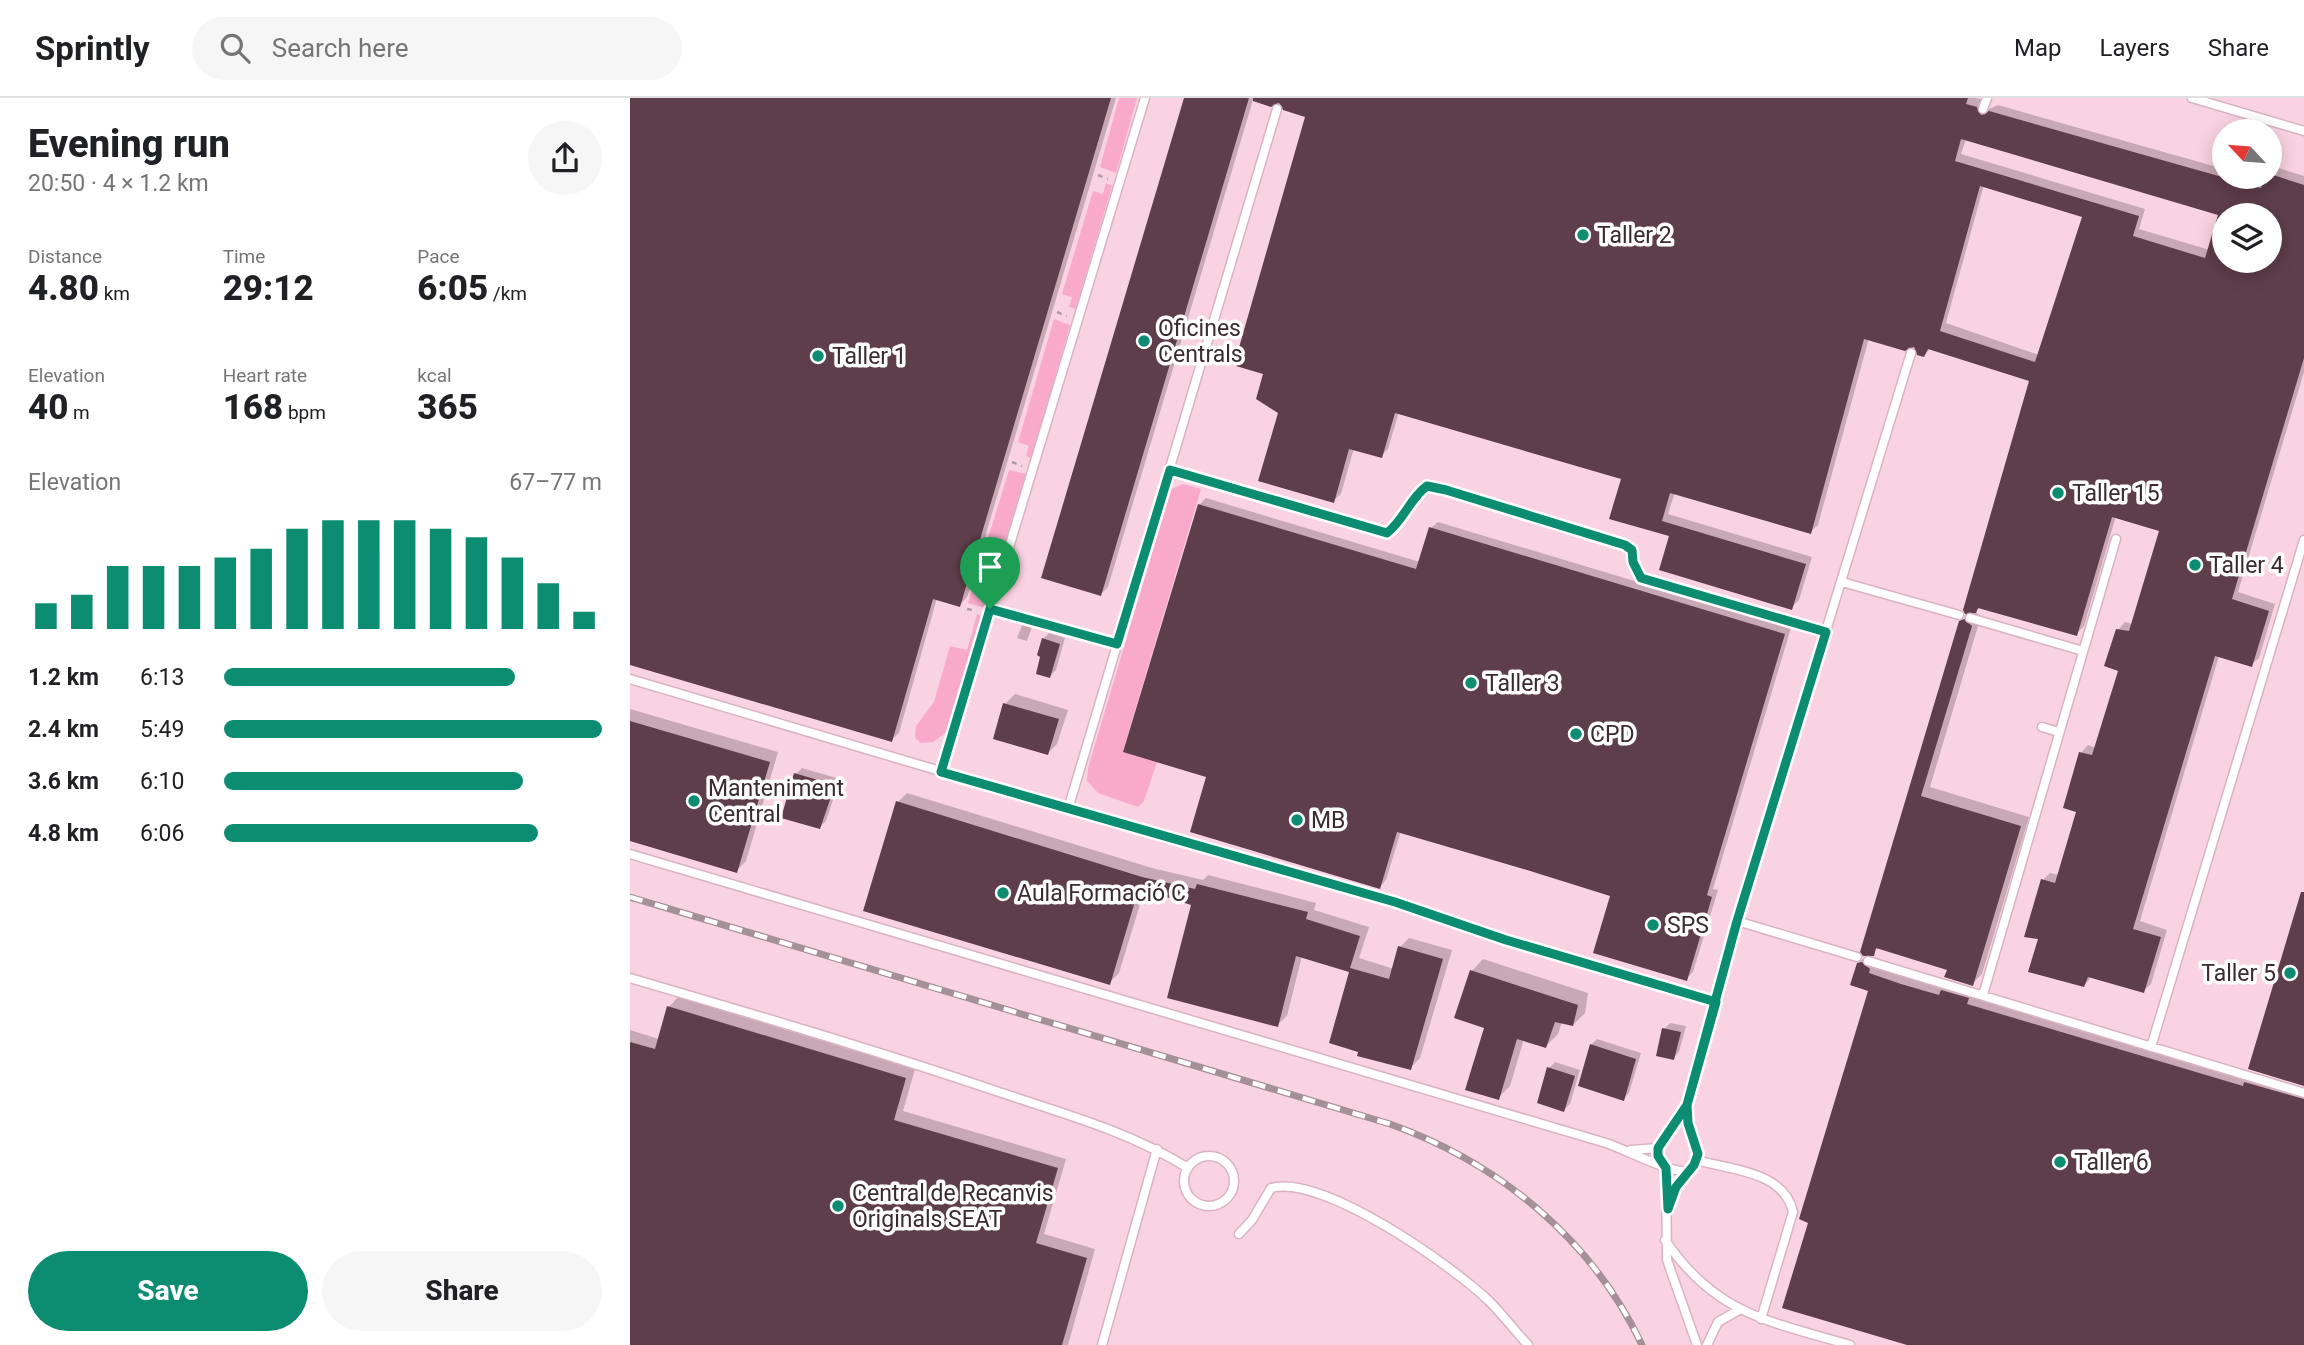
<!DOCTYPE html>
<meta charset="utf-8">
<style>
body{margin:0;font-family:Roboto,sans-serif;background:#f6f6f6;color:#202124;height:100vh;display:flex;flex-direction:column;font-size:26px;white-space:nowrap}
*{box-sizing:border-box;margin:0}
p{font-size:23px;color:#757577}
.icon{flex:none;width:38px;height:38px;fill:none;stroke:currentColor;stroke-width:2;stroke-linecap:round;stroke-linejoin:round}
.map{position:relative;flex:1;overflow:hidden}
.side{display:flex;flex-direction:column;background:#fff;width:630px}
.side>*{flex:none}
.needle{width:46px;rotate:296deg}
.buttons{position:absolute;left:1582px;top:21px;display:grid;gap:14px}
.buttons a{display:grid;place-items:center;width:70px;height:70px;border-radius:50%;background:#fff;box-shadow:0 4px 18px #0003;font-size:35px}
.pin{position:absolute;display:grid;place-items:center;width:60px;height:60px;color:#fff;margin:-72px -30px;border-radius:50% 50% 50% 0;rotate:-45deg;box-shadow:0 0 7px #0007}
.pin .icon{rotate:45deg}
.round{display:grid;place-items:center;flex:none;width:74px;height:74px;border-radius:37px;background:#f6f6f6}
.head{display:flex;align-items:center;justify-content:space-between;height:119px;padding:0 28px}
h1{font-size:38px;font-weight:800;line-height:52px}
.metrics{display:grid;grid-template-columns:repeat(3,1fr);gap:10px;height:119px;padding:7px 28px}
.metrics div{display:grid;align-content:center}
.metrics b{font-size:35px;font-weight:800}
.metrics small{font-size:19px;font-weight:400}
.metrics p{font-size:19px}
.chart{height:196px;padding:14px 28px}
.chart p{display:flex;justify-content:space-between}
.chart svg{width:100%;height:126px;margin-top:7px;stroke:#0c8d72;stroke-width:6}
.action{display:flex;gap:14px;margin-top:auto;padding:14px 28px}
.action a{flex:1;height:80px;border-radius:42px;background:#0c8d72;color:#fff;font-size:28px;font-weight:800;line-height:80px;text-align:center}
.action a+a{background:#f6f6f6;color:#202124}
ul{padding:0 28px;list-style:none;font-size:23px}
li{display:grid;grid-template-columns:112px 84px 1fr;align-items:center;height:52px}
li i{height:18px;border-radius:9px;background:#0c8d72}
header{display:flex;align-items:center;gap:42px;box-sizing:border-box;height:98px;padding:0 35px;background:#fff;border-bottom:2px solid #e0e0e0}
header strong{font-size:33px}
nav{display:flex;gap:38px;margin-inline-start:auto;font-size:24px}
.search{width:490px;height:63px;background:#f6f6f6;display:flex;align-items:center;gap:18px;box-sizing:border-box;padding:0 24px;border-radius:38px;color:#757577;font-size:26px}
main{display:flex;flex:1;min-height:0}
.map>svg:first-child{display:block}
.built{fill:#fad3e2;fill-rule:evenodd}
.green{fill:#f9aacb}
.shadow{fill:#0003;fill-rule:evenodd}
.building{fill:#5e3e4b;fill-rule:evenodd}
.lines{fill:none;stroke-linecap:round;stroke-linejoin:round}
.service-casing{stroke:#dab3c3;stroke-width:11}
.path{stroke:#b19ca4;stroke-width:2.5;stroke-dasharray:5 5;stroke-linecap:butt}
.service{stroke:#fff;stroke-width:8}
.rail-casing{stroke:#a49097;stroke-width:7}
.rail{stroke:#fff;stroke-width:4.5;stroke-dasharray:13;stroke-linecap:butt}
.route-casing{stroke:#fff;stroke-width:14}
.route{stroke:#0c8d72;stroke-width:9}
.poi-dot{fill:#0c8d72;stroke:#fff;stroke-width:2.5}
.labels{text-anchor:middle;stroke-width:7;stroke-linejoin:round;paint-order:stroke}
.poi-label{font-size:23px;fill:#3b2b31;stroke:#fff;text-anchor:start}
</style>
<header>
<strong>Sprintly</strong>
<div class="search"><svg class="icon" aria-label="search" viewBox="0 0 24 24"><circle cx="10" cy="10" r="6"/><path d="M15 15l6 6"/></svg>Search here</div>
<nav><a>Map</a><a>Layers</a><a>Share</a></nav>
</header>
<main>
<section class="side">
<div class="head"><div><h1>Evening run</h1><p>20:50 · 4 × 1.2 km</p></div><a class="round"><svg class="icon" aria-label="share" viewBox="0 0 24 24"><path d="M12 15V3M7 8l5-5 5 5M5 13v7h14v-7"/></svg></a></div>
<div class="metrics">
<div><p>Distance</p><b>4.80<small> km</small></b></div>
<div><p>Time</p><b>29:12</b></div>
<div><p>Pace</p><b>6:05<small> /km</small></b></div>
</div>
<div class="metrics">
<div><p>Elevation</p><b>40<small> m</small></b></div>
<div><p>Heart rate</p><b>168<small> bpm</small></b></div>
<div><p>kcal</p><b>365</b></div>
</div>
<div class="chart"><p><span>Elevation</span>67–77 m</p>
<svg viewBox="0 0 160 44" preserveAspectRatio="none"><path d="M5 44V35M15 44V32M25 44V22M35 44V22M45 44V22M55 44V19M65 44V16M75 44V9M85 44V6M95 44V6M105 44V6M115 44V9M125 44V12M135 44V19M145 44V28M155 44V38"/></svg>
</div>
<ul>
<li><b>1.2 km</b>6:13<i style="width:77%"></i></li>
<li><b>2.4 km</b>5:49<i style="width:100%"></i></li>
<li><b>3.6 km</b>6:10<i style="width:79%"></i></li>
<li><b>4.8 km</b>6:06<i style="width:83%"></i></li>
</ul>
<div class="action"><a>Save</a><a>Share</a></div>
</section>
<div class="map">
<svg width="1674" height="1247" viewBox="0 0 1674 1247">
<rect width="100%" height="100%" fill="#fce4ed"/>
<path class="built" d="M0 0H1674V1247H0ZM1594 33H1640V79H1594ZM1594 117H1640V163H1594Z"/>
<path class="green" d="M489 0H507L486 75 470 69Z
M476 85 482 88 446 211 439 209 442 199 432 196 463 93 473 96Z
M424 221 440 227 402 360 396 358 399 348 388 344Z
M379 372 396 376 355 510 338 505Z
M553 386 571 391 493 653 527 664 514 703 508 709 468 695 457 683 458 670 541 391Z
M347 516 353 519 319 632 303 644 291 645 285 640 286 628 304 604 320 548 337 552Z"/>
<path class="shadow" d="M0 0H486L337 499 330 507 307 500 269 635 261 642 0 565Z
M556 0H1346L1354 2 1359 11 1368 7 1594 71V79H1623L1635 82 1645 69 1674 78V274L1608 494 1645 506 1629 560 1621 567 1589 558 1510 823 1537 832 1521 886 1513 893 1462 878 1454 888 1410 840 1413 782 1420 775 1429 777 1448 713 1451 655 1458 647 1466 650 1490 571 1488 532 1495 524 1503 526 1531 432 1486 418 1454 528 1446 536 1350 509 1345 514 1351 518 1300 689 1399 719 1352 876 1342 886 1319 871 1250 849 1239 856 1247 863 1674 993V1247H1284L1180 1124 1240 892 1228 866 1238 856 1331 524 1342 513 1401 282 1301 250 1294 257 1284 247 1239 240 1188 427 1180 434 1045 394 1038 416 1182 459 1169 502 1161 510 1041 437 994 380 769 314 758 351 751 358 724 350 711 396 703 403 650 314 636 274 677 18 649 2 641 7 623 2 478 489 471 496ZM1336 41 1590 116 1580 152 1509 131 1515 111 1331 56ZM1354 87 1454 117 1409 257 1316 225ZM1594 117H1640V163H1594Z
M576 400 790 464 801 430 808 424 1161 530 1083 791 1088 792 1063 874 1056 881 982 796 771 733 756 782 750 789 578 678 569 407Z
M393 525 402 529 397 543 387 540Z
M419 535 435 540 426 572 420 578 413 541Z
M385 596 438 612 427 646 418 655 375 606Z
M0 611 148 654 116 763 106 773 0 741Z
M172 670 210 681 196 723 190 729 166 676Z
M277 695 522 770 573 782 578 777 686 805 684 812 739 829 729 860 764 871 770 849 779 840 822 852 790 960 780 970 721 873 672 858 657 918 647 927 563 806 515 790 489 875 479 885 268 704Z
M853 861 958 895 955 915 943 927 932 924 928 936 916 948 894 941 880 988 868 1000 856 929 842 873Z
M48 899 285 971 273 1013 436 1061 414 1136 465 1151 438 1247H0V932L29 941 39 909Z
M1040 925 1056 928 1049 954 1043 960 1034 931Z
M967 941 1011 955 999 995 993 1001 961 947Z
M925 964 950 972 940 1006 934 1012 919 970Z"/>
<path class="building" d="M0 0H481L330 509 303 501 262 644 0 567Z
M554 0H619L471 498 411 480Z
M623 0H1338L1336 6 1347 9 1351 17 1359 13 1631 90 1635 79 1640 76 1674 87V260L1602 501 1639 513 1622 569 1585 558 1503 831 1531 839 1514 895 1458 879 1454 889 1398 874 1408 841 1394 839 1411 781 1425 785 1446 714 1433 710 1449 654 1462 657 1488 573 1474 568 1486 531 1499 533 1529 433 1482 419 1447 538 1348 510 1346 515 1335 516 1333 512 1399 283 1298 251 1294 259 1287 257 1284 249 1275 253 1234 241 1181 436 1040 395 1032 423 1176 466 1162 512 1029 472 1039 438 979 421 991 381 765 315 752 360 719 351 704 405 628 383 648 315 626 301 633 276 606 268V260L675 19 653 12 649 5 641 9 623 3ZM1331 41 1588 117 1575 160 1503 138 1509 118 1325 63ZM1350 88 1452 119 1405 264 1310 233ZM1594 117H1640V163H1594Z
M568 406 786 471 799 429 1155 536 1077 797 1082 799 1057 883 963 855 980 798 897 772 767 734 750 791 560 734 576 679 493 654Z
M1334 521 1342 528 1291 698 1391 728 1343 888 1314 879 1317 872 1246 850 1244 858H1233L1230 854 1329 523Z
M412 540 430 546 420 580 406 576 410 559 407 557Z
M373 605 429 621 418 657 363 641Z
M0 623 140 664 107 775 0 743Z
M164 675 205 687 190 731 151 720Z
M266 703 512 779 565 791 567 786 678 814 676 821 730 838 720 870 759 881 768 848 813 861 781 972 727 958 728 954 699 945 719 874 666 858 648 929 537 900 561 807 509 790 480 887 233 813Z
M1671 794H1674V988L1618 971Z
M1232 864 1240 871 1239 875 1271 886 1309 897 1311 892 1339 900 1337 906 1613 988 1614 984 1674 1001V1247H1277L1152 1210 1178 1125 1169 1121 1238 893 1220 887 1227 865Z
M840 872 948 907 943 928 925 924 916 950 887 941 869 1002 835 992 854 930 824 920Z
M37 908 276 980 264 1022 428 1070 406 1145 457 1160 432 1247H0V944L25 951Z
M1032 930 1051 934 1044 962 1026 958Z
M960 946 1006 961 994 1003 948 988Z
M917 969 945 978 934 1014 907 1005Z"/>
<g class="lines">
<defs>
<path id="service" d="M1562 0 1674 33
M1353 11 1357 0
M540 372 757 435C774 422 780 400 798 388L816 392 995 447 1002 452 1003 464 1011 479 1196 534
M1212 484 1329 517
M360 511 487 546
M1340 520 1453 553
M0 581 438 711 765 804 876 842 1086 904
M1412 629 1429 634
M311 674 515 0
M438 711 647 11
M0 756 976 1045C994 1051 1043 1076 1056 1073
M1107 823 1227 859
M1238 863 1674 995
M0 880C123 916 245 952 366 993 431 1015 499 1033 558 1070
M1353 897 1486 441
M1521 949 1674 442
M1001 1052 1028 1050
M554 1083a25 25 0 1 1 50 0a25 25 0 1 1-50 0Z
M1066 1062C1101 1072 1154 1073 1163 1114L1131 1221
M1031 1065 1028 1050 1057 1007 1107 823 1281 255
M1036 1070 1037 1162 1067 1247
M1040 1106 1046 1089 1064 1067 1068 1056 1058 1025 1057 1007
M609 1136 622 1122 641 1090C693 1076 821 1167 859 1203 873 1217 885 1233 898 1247
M1035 1142C1086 1217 1139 1223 1220 1247
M472 1247 527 1051
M1077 1247 1088 1224 1109 1212"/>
</defs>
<use href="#service" class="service-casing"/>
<path class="path" d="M468 77 478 81
M427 214 437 218
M382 364 392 368
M337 511 347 513"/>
<use href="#service" class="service"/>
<defs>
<path id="rail" d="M0 799 760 1026C869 1065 962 1141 1012 1247"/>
</defs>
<use href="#rail" class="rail-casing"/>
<use href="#rail" class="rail"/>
</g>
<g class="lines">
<defs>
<path id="route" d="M360 511 311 674 765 804 876 842 1086 904 1057 1007 1058 1025 1068 1056 1064 1067 1046 1089 1038 1111 1036 1070 1028 1058V1050L1057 1007 1107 823 1196 534 1011 480 1003 464 1002 452 995 447 816 392 797 388C780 400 774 422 757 435L540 372 487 546 360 511"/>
</defs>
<use href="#route" class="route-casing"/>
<use href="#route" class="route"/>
</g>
<g class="poi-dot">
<circle cx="953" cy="137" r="7"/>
<circle cx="514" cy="243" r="7"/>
<circle cx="188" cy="258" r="7"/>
<circle cx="1428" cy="395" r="7"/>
<circle cx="1565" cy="467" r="7"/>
<circle cx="841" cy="585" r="7"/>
<circle cx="946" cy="636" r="7"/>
<circle cx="64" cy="703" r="7"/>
<circle cx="667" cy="722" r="7"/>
<circle cx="373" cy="795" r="7"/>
<circle cx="1023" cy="827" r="7"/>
<circle cx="1660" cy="875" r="7"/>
<circle cx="1430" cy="1064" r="7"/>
<circle cx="208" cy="1108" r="7"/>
</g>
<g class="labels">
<g class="poi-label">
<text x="967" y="145">Taller 2</text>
<text x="528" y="238">Oficines<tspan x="528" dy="26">Centrals</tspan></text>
<text x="202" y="266">Taller 1</text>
<text x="1442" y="403">Taller 15</text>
<text x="1579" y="475">Taller 4</text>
<text x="855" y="593">Taller 3</text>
<text x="960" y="644">CPD</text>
<text x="78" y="698">Manteniment<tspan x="78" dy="26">Central</tspan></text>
<text x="681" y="730">MB</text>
<text x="387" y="803">Aula Formació C</text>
<text x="1037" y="835">SPS</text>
<text x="1646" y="883" text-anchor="end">Taller 5</text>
<text x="1444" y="1072">Taller 6</text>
<text x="222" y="1103">Central de Recanvis<tspan x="222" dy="26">Originals SEAT</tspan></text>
</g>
</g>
</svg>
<div class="buttons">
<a><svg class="needle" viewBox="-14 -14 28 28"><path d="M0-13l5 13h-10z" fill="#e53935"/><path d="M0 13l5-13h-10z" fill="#757577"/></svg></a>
<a><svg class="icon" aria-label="layers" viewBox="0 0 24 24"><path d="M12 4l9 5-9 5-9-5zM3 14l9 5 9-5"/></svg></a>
</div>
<div class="pin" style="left:360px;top:511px;background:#1e9e55"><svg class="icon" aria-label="arrive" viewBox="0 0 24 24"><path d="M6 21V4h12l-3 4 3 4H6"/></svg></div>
</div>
</main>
